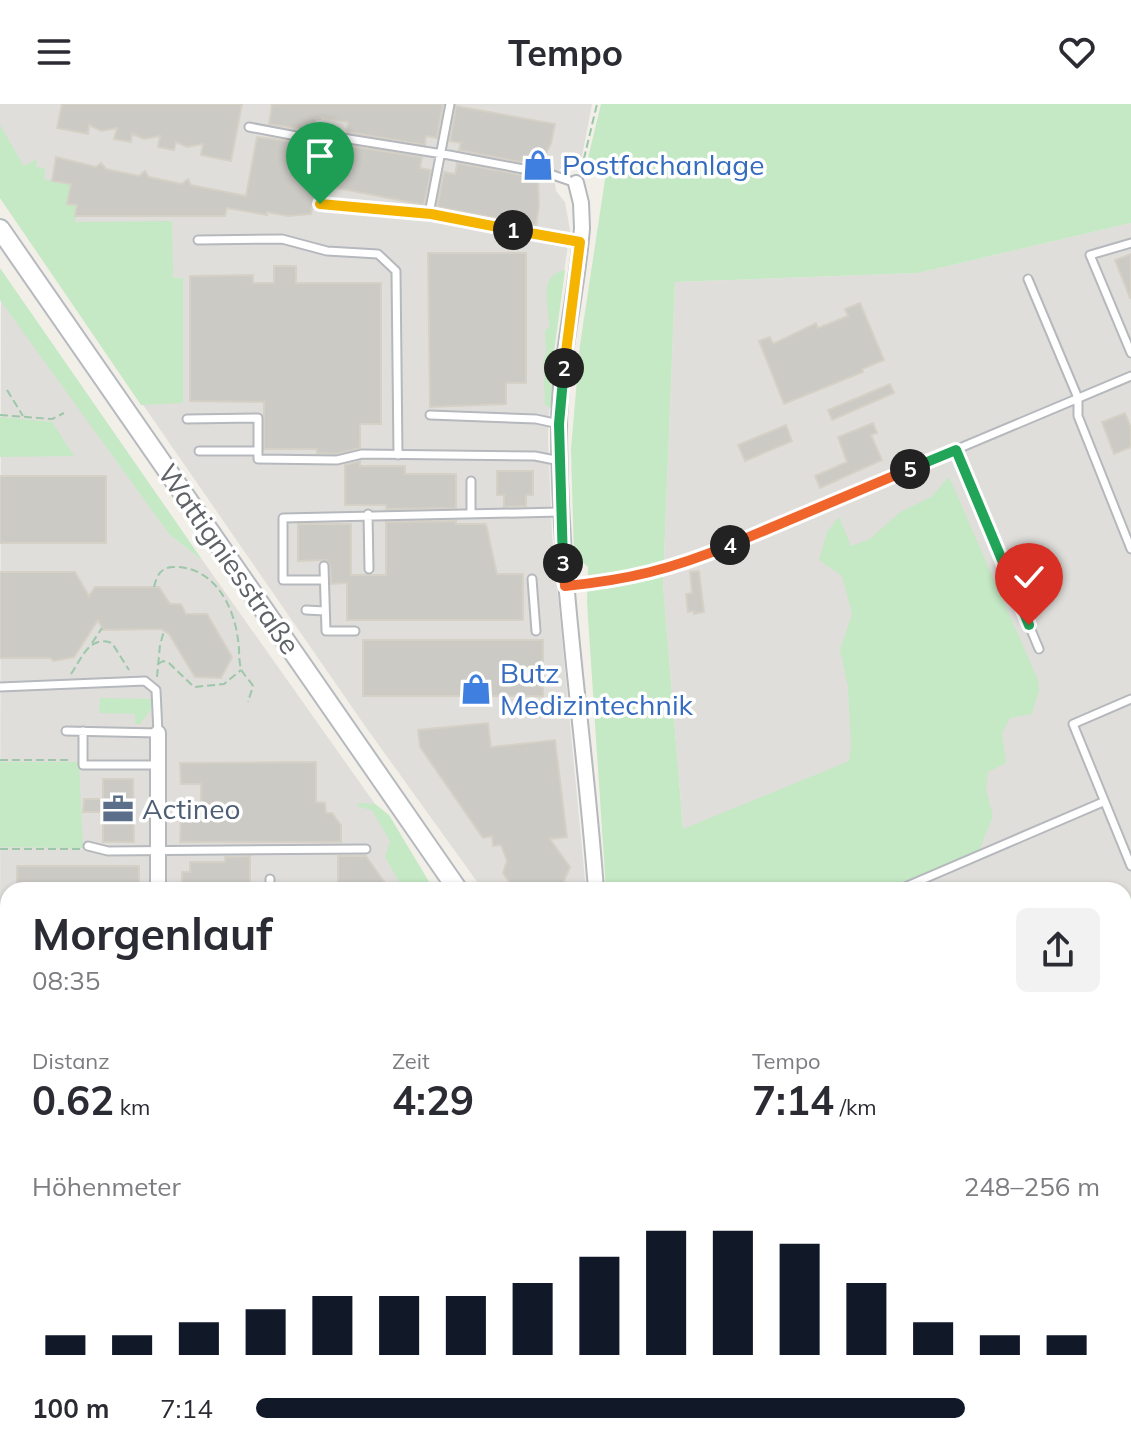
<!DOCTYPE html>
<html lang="de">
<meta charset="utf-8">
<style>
body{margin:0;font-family:Mulish,sans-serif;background:#f2f2f3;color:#2b2b33;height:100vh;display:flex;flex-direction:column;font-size:30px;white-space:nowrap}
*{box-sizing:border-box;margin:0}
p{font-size:26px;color:#7c7c81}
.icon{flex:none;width:44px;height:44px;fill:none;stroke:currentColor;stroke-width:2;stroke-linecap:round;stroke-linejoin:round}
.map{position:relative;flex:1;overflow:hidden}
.sheet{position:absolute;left:0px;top:778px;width:1132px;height:572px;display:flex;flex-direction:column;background:#fff;border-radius:24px 24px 0 0;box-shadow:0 2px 6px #0004}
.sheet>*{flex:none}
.pin{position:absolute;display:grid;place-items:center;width:68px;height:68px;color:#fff;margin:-82px -34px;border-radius:50% 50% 50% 0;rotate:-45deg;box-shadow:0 0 8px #0007}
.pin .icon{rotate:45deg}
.km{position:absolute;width:40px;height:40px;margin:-20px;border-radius:50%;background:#222;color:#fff;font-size:22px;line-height:40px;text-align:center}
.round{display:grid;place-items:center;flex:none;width:84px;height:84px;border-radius:12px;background:#f2f2f3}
.summary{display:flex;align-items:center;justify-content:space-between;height:136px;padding:0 32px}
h1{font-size:44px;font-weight:700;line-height:60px}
.metrics{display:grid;grid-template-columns:repeat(3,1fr);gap:12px;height:136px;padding:8px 32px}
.metrics div{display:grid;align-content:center}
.metrics b{font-size:40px;font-weight:700}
.metrics small{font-size:22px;font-weight:400}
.metrics p{font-size:22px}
.chart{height:224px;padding:16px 32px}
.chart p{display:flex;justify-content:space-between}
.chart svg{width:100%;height:144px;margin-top:8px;stroke:#111827;stroke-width:6}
ul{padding:0 32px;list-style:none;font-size:26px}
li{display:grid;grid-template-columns:128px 96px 1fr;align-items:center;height:60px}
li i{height:20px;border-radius:10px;background:#111827}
header{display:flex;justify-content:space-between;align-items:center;height:104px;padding:0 32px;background:#fff;font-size:36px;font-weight:700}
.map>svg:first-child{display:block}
.industrial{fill:#e0deda}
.green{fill:#c5e8c5}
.building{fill:#cccac5;stroke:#d6d1c6;stroke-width:2}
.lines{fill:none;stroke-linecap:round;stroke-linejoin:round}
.lane-casing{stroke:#b5b8bc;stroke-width:11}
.street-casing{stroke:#b5b8bc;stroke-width:18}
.secondary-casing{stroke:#b6babf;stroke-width:22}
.path{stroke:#9cc7a9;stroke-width:2;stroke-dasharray:8 4;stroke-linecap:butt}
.lane{stroke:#fff;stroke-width:7}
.street{stroke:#fff;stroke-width:14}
.secondary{stroke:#fff;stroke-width:18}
.split-1-casing{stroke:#fff;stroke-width:16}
.split-2-casing{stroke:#fff;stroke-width:16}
.split-3-casing{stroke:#fff;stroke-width:16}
.split-4-casing{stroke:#fff;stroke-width:16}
.split-5-casing{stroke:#fff;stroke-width:16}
.split-6-casing{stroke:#fff;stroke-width:16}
.split-7-casing{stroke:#fff;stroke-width:16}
.split-1{stroke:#f5b400;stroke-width:10}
.split-2{stroke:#f5b400;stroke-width:10}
.split-3{stroke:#22a559;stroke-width:10}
.split-4{stroke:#f0652b;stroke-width:10}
.split-5{stroke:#f0652b;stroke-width:10}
.split-6{stroke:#22a559;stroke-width:10}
.split-7{stroke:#22a559;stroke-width:10}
.labels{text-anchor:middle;stroke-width:7;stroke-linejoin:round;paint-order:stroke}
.shop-label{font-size:28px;fill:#366cbe;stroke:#fff;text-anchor:start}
.street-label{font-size:28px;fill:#5f6368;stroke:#fff}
.service-label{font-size:28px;fill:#4e5e75;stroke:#fff;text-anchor:start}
</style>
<header><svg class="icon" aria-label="menu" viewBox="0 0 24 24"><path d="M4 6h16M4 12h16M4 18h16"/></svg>Tempo<svg class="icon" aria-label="heart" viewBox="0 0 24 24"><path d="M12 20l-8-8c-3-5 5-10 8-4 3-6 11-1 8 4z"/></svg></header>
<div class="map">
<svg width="1131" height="1350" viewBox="0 0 1131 1350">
<rect width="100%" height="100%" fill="#f1efe8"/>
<path class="industrial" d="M0 0H592L581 58H572L560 65 555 79 556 87 565 98 570 126 552 253 548 333 552 431 586 786H483L365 622 0 94Z
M1131 119V1350H870L867 1342H1124V786H688L663 480 675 178 918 169Z
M1 195 169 430 203 457 375 700 430 786H8V933H0Z
M0 960H8V1342H590V1350H0Z"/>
<path class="green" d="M601 0H1131V119L918 169 675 178 663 480 683 725 849 657 851 642 848 583 840 546 852 510 842 472 819 456 827 428 839 413 851 442 870 435 900 408 931 393 949 373 1038 576 1039 586 1032 610 1010 614 1002 629 1006 659 988 668 986 685 993 712 979 747 886 786H606L587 498 588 463 574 451 571 345 580 241 606 69 588 54Z
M0 21 24 62 37 55 36 63 45 64 44 75 71 80 67 99 77 101 75 118 172 117 173 174H183V299L141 301 0 94Z
M0 164 203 457 169 430 0 196Z
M565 166 554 248 552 305 545 301 543 255 546 249 545 226 549 224C550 202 536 172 565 166Z
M0 313 52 318 74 352 0 353Z
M100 594 151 595 152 604 140 620H135V610L99 609Z
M0 658H79L83 744 0 743Z
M358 699 375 700 389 711 434 786H404L385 753 390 737 372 706 358 703Z
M1124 793H1131V1052L1124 1049Z
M793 1342H893L897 1350H797Z"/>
<path class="building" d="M62 0H242L231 57 201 51 203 40 187 43 176 38 174 46 158 43 160 32 144 35 132 30 131 38 114 35 117 24 101 27 89 21 88 30 57 24Z
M272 0H443L437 34 426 32 425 41 347 28 348 18 321 13 320 15H316L314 27 269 20Z
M456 2 555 20 551 39 540 62 459 46 461 39 450 37Z
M257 33 311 40V43L343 49 344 41 422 53 420 64 431 66 424 101 317 80 311 110 288 112 267 108V111L227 104 225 112H75L77 101 67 100 71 80 52 77 56 53 96 63 101 59 106 65 139 72 145 67 149 73 182 80 188 75 191 81 246 92Z
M457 59 538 74 539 101 536 121 437 103 444 68 455 70Z
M428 149H526V279H506V300L430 303Z
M1131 150V194H1130L1115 156Z
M274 162H296V179H381V320H360V344L336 350 317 349V345H264V298L190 297V172L253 171V179H274Z
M860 199 884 256 862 265 863 268 784 300 759 237 770 233 773 240 816 219 818 224 848 212 845 205Z
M890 280 894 289 832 316 828 306Z
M1125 309 1131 324V343L1114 350 1102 318Z
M873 319 877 329 871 331 882 356 820 384 815 372 847 358 838 333Z
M786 321 792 337 745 357 738 341Z
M360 357V362H405V370H456V404L386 405V401H345V361Z
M497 367H533V391H526V402L504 403V391H497Z
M0 372H106V439H0Z
M456 417V420H486L497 470H523V516H347V479L331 480 330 461 326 456 298 457V420H351V471H386V418Z
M699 467 704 508 694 510V507L688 508 686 490 692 489 690 468Z
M0 468H75L89 492 95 483H159L170 500H181L186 510H207L232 553 221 574 195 573 169 530 161 525 103 526 98 516 74 553 54 557 50 554H0Z
M363 536H543V592H363Z
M488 619 491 643 555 636 567 733 550 735 570 763 560 786H515L503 769 507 757 501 741 493 742 492 732 483 734 420 643 418 626Z
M316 658V698L325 699 326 709H332L341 721V738H180L181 709H201V680H181L180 659Z
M103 675H133L134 738H103V708H83L84 695H103Z
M250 752V779H233V786H182V768H190V758H225V753Z
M338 752H366L390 786H338Z
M17 762H139V786H17Z"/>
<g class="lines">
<defs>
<path id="lane" d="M249 23 307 34 330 32 449 51 550 70 576 79
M320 100 431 110 580 138
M429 110 450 0
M198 136 282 135 327 147 378 150 396 167 398 351
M1131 139 1090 151 1131 249
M1028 175 1078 294V312L1131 445
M430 311 536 315 559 320
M187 315 258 314V347
M956 346 1039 545
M199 347H258V355L337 356 362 350 535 352 560 357
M471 409V377
M368 410 369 465
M324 462 326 527H355
M532 475 536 527
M324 476H283V414L560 408
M567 482 645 471 691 457 1131 272
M306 506 325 507
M0 583 145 577 156 586 158 629 66 627
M1131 595 1073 620 1131 762
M83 627V661H159
M88 742 108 747 366 745
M270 775V786
M898 786 1103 698
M0 980H8
M0 1054H8
M1124 1076 1131 1073
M0 1128H8
M903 1342 907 1350"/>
<path id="street" d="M576 79 581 99 582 124C577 190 559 257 559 324 559 479 585 632 596 786
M158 629V786
M93 1350 94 1342
M595 1350 596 1342"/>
<path id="secondary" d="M0 125 458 786
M0 948H8
M769 1342 773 1350"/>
</defs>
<use href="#lane" class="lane-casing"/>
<use href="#street" class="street-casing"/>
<use href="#secondary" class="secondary-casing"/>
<path class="path" d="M581 67 597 0
M7 286 23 312
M0 311 52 315 64 309
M154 483C157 471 161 463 174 463 213 462 234 501 238 536 240 545 238 559 242 567 245 572 250 577 253 582L248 598
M92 539 102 524
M158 560 163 557 169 559 194 583 224 580 241 566
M71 570C82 554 89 531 112 539L129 566
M157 573 160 541 164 527
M0 656H71
M0 745H80"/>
<use href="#lane" class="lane"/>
<use href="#street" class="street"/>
<use href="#secondary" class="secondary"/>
</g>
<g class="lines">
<defs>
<path id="split-1" d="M320 100 431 110 513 126"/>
<path id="split-2" d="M513 126 580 138 564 264"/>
<path id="split-3" d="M563 459 559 320 564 264"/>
<path id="split-4" d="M563 459 565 482C628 476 672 465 730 441"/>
<path id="split-5" d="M730 441 910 365"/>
<path id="split-6" d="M910 365 956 346 1012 480"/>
<path id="split-7" d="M1012 480 1029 521"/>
</defs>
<use href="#split-1" class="split-1-casing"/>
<use href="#split-2" class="split-2-casing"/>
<use href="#split-3" class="split-3-casing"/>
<use href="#split-4" class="split-4-casing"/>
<use href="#split-5" class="split-5-casing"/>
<use href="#split-6" class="split-6-casing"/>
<use href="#split-7" class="split-7-casing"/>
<use href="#split-1" class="split-1"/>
<use href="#split-2" class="split-2"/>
<use href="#split-3" class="split-3"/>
<use href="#split-4" class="split-4"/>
<use href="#split-5" class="split-5"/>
<use href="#split-6" class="split-6"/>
<use href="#split-7" class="split-7"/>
</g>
<defs>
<symbol id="shop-bare" viewBox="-9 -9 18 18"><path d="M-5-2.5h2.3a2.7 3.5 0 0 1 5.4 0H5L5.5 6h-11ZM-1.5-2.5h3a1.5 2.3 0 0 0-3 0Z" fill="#3f7fe0" stroke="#fff" stroke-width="2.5" paint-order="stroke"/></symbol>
<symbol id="office-bare" viewBox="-9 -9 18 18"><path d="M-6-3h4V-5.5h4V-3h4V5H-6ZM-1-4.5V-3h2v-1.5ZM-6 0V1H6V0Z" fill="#5c6f8a" stroke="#fff" stroke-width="2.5" paint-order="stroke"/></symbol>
</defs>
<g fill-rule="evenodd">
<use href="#shop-bare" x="516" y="39" width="44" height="44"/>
<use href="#shop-bare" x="454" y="563" width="44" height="44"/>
<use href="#office-bare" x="96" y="683" width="44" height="44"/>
</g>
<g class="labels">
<g class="shop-label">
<text x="562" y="71">Postfachanlage</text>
<text x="500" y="579">Butz<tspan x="500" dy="32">Medizintechnik</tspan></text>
</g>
<g class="street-label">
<text transform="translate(229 455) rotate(55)" y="10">Wattigniesstraße</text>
</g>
<g class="service-label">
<text x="142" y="715">Actineo</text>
</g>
</g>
</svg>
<div class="pin" style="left:320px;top:100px;background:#1e9e55"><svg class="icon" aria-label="arrive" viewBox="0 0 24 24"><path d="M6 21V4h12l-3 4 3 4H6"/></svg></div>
<div class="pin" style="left:1029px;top:521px;background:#d93025"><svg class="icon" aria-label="check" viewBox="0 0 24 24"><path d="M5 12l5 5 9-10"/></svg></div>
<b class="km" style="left:513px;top:126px">1</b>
<b class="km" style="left:564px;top:264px">2</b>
<b class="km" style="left:563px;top:459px">3</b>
<b class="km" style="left:730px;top:441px">4</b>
<b class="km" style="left:910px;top:365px">5</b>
<section class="sheet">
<div class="summary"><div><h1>Morgenlauf</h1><p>08:35</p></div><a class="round"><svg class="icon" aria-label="share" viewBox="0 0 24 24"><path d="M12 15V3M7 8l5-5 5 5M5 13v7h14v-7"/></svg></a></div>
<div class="metrics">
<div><p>Distanz</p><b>0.62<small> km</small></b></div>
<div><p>Zeit</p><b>4:29</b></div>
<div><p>Tempo</p><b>7:14<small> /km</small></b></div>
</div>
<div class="chart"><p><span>Höhenmeter</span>248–256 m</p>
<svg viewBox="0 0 160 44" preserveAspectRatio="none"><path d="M5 44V38M15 44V38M25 44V34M35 44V30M45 44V26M55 44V26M65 44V26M75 44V22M85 44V14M95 44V6M105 44V6M115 44V10M125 44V22M135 44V34M145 44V38M155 44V38"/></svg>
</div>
<ul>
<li><b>100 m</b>7:14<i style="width:84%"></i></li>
</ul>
</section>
</div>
